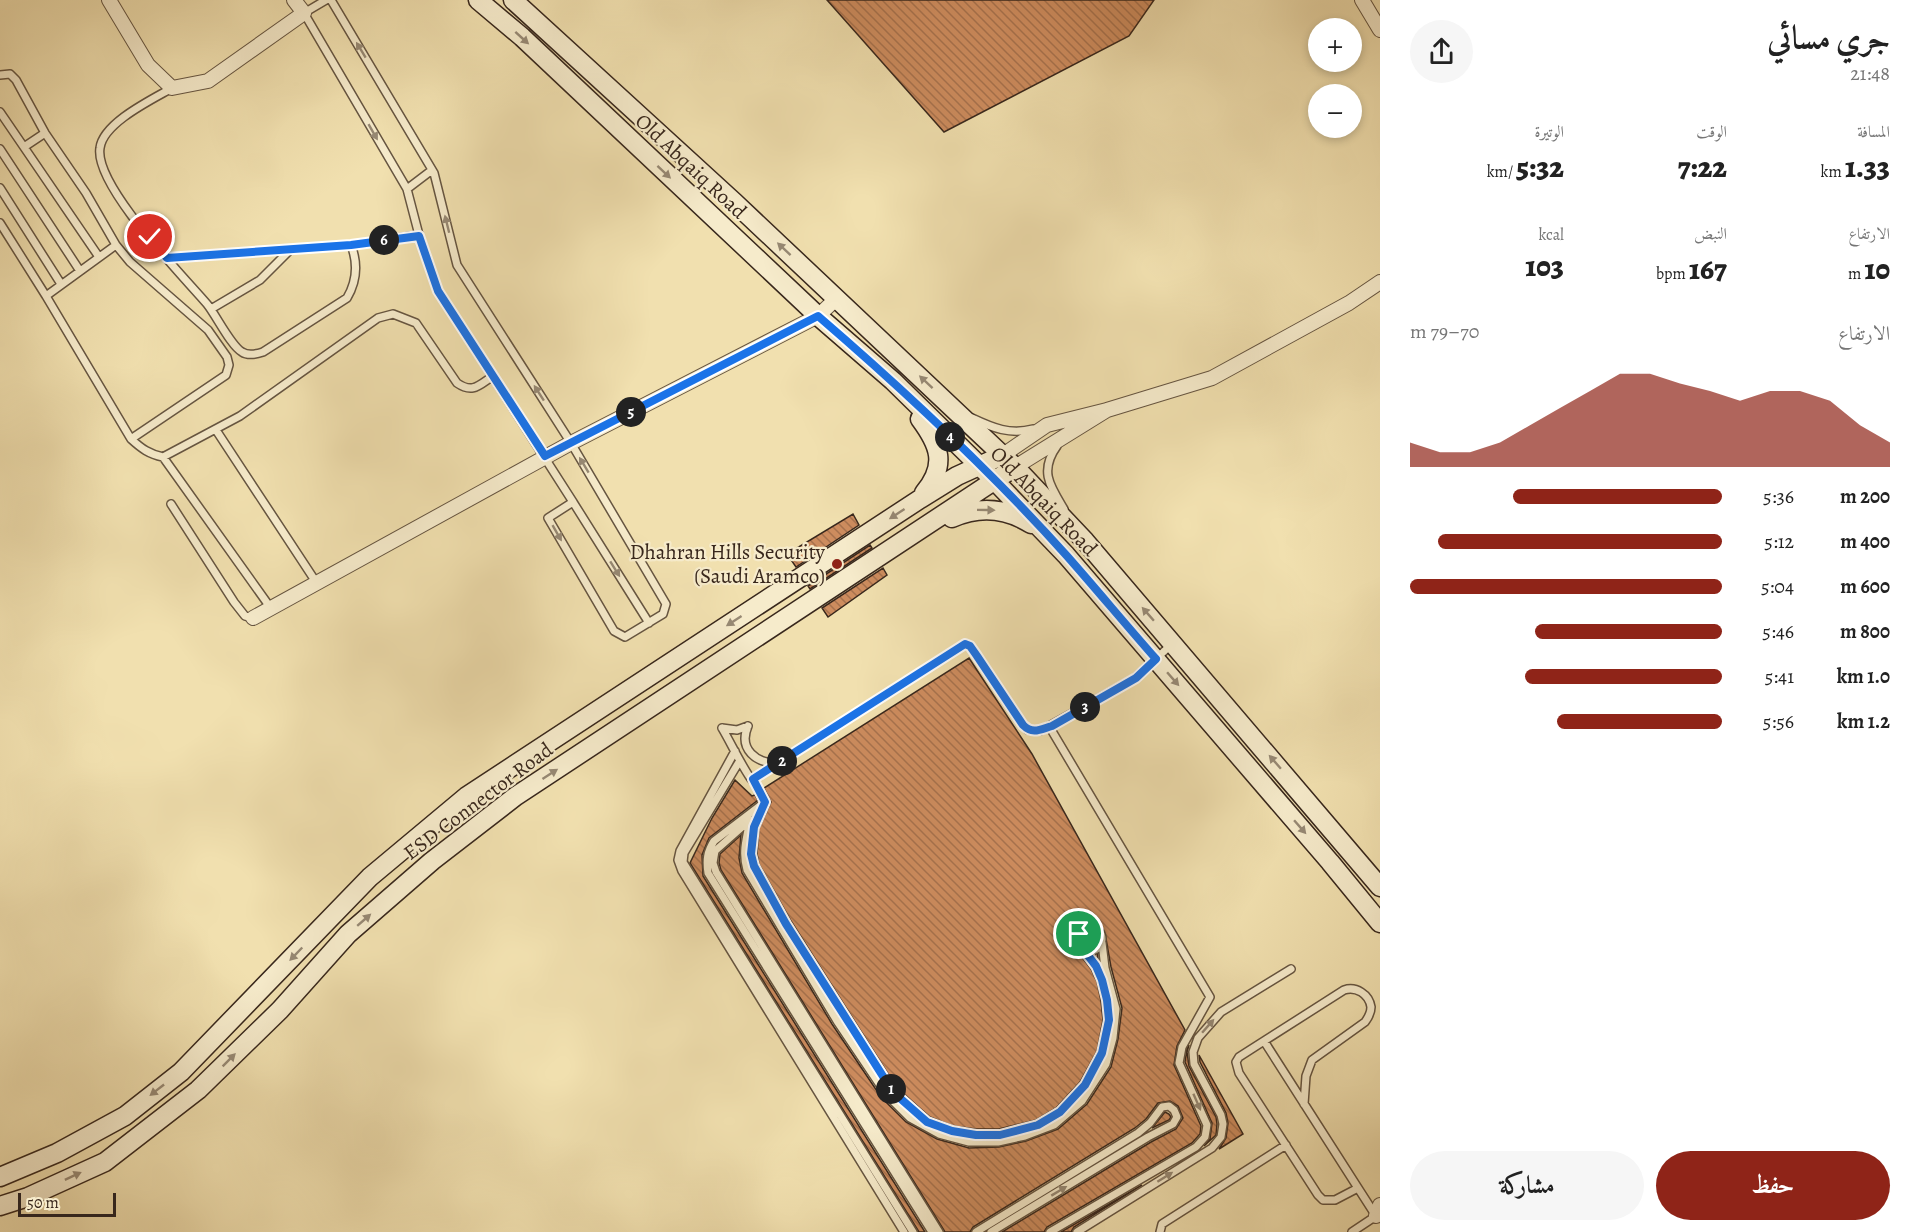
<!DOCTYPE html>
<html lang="ar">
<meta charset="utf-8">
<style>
body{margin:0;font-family:Alegreya,Amiri,serif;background:#f6f6f6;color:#222;direction:rtl;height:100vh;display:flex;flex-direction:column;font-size:22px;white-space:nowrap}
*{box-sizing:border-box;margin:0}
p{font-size:20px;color:#767676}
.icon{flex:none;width:33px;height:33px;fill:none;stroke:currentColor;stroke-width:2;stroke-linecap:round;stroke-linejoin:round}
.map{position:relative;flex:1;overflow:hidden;direction:ltr}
.panel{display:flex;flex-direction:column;background:#fff;width:540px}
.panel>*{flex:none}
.tools{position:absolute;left:1308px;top:18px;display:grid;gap:12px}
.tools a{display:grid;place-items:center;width:54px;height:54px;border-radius:50%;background:#fff;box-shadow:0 3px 9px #0003;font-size:30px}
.scale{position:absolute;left:18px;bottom:15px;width:98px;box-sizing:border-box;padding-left:6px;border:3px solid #38271c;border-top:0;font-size:16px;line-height:21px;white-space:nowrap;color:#38271c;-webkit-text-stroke:4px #f6ebcb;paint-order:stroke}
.pin{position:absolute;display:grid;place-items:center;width:51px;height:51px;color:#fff;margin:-26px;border:3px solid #fff;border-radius:50%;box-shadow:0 2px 6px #0007}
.km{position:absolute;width:30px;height:30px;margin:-15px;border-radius:50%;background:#222;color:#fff;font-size:16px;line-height:30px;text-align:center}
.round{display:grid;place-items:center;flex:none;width:63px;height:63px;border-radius:32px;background:#f6f6f6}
.headline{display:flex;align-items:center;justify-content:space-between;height:102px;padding:0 30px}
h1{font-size:33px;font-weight:800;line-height:45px}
.metrics{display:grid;grid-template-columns:repeat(3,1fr);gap:9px;height:102px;padding:6px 30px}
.metrics div{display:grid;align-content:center}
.metrics b{font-size:30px;font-weight:800}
.metrics small{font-size:16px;font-weight:400}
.metrics p{font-size:16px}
.chart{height:168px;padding:12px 30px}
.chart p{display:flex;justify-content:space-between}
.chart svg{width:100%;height:108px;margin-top:6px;fill:#8f2418;opacity:.7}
.primary-button{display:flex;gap:12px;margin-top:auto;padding:12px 30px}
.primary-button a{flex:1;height:69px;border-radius:36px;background:#8f2418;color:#fff;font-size:24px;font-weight:800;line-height:69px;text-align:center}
.primary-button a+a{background:#f6f6f6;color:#222}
ul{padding:0 30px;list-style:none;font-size:20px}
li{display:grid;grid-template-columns:96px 72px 1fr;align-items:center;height:45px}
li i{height:15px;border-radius:8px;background:#8f2418}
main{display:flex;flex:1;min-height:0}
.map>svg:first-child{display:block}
.building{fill:url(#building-back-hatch);stroke:#38271c;stroke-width:1.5}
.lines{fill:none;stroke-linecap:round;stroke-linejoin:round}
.lane-casing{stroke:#665541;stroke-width:10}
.street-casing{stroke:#665541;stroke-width:16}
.secondary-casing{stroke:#38271c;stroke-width:21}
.lane{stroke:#f6ebcb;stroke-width:7}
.street{stroke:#f6ebcb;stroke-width:14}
.secondary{stroke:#f6ebcb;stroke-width:18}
.oneway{fill:#978974}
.route-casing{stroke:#fff;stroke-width:12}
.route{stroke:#1a73e8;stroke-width:8}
.poi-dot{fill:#8f2418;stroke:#f6ebcb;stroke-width:2}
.labels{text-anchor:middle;stroke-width:4.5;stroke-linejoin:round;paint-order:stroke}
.street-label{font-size:21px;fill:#38271c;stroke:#f6ebcb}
.poi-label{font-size:21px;fill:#38271c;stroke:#f6ebcb;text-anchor:end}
</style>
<main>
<section class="panel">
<div class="headline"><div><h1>جري مسائي</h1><p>21:48</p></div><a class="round"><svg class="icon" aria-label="share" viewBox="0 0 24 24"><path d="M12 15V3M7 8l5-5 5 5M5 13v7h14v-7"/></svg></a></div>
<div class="metrics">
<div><p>المسافة</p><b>1.33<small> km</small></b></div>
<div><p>الوقت</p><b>7:22</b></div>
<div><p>الوتيرة</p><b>5:32<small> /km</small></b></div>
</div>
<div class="metrics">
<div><p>الارتفاع</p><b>10<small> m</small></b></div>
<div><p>النبض</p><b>167<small> bpm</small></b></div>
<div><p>kcal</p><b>103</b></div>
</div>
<div class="chart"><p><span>الارتفاع</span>70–79 m</p>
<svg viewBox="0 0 160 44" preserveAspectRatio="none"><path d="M0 44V34L10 38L20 38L30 34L40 27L50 20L60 13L70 6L80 6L90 10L100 13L110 17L120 13L130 13L140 17L150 27L160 34V44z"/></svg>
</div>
<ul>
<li><b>200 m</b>5:36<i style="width:67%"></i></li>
<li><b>400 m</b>5:12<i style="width:91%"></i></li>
<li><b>600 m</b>5:04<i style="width:100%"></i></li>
<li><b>800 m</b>5:46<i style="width:60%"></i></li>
<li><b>1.0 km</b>5:41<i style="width:63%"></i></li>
<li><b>1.2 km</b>5:56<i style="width:53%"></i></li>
</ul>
<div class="primary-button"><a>حفظ</a><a>مشاركة</a></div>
</section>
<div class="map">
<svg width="1380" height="1232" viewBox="0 0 1380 1232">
<defs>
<pattern id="building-back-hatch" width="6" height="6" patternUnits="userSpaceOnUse" patternTransform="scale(1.5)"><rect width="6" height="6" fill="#cd8c5e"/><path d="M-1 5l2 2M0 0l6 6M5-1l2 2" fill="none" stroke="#a7724d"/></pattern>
</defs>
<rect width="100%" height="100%" fill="#f1e0af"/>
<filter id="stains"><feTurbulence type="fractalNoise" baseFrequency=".00333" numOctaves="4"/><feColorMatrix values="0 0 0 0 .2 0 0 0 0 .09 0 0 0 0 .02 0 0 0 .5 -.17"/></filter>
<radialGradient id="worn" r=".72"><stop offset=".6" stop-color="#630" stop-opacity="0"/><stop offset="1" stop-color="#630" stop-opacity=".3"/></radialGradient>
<path class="building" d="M827 0H1154L1129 36 944 132Z
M853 514 859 525 796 567 787 554Z
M870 545 872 548 810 589 808 586Z
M883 568 887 575 828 617 822 608Z
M969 658 1032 754 1185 1030 1177 1046 1174 1065 1201 1126 1200 1134 1192 1143 1047 1227 1044 1232H1002L1151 1142 1176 1129 1183 1118 1178 1106 1170 1101 1158 1103 1146 1119 1135 1128 973 1227 970 1232H945L721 870 719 863 720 854 741 835 739 858 742 873 832 1024 881 1097 906 1122 937 1139 969 1148 999 1147 1026 1141 1058 1129 1087 1104 1111 1067 1118 1039 1122 1008 1111 967 1106 939 1101 938 1097 941 1098 960 1086 944H1080L1078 947V952L1091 969 1097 982 1101 1001 1103 1020 1097 1051 1080 1082 1056 1108 1036 1120 999 1129H976L953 1126 930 1117 897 1088 791 921 759 864 757 854 759 828 771 802 764 788Z
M735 780 752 796 755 795 758 800 709 838 702 855 703 876 925 1232H919L690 863 712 818Z
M1189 1045 1187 1052 1189 1066 1216 1117 1217 1124 1216 1135 1204 1146 1210 1139 1212 1123 1185 1062 1187 1049Z
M1199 1055 1243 1134 1219 1149 1226 1138 1228 1123 1226 1113 1200 1062Z
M1165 1112 1169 1114 1171 1117 1169 1120 1152 1128Z
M1142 1185 1074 1227 1071 1232H1061Z"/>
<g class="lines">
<defs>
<path id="lane" d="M326 0 304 13 407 189 419 235 438 291 573 502 548 518 614 631 625 637 663 614 666 604 571 443 457 265 434 173 331 0
M0 75 10 74 16 80 45 133 86 193 116 245 130 262 208 330 227 357 229 365 226 375 131 439
M172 88C151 100 103 123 100 148 94 185 182 275 207 304 216 315 231 346 242 352 248 356 257 354 263 352L347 298C357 281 358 263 351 245L419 235
M0 112 99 257
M24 147 45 133
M0 149 80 271
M0 188 61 284
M407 189 432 170
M0 223 46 296 131 439C142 449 149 454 163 457L240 416 378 318 393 314 416 323 457 383C473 394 479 385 493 376
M167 258 351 245
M46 296 116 245
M211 309 260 280 291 249
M972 418C993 428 1010 435 1033 429
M216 430 316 582
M1057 446C1039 471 1050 486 1064 509
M163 457 270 607
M573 502 649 623
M171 504 234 602 245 616 253 618
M748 726C738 749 756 764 779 763
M1049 726 1210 997 1182 1047 1179 1063 1207 1125 1205 1137 1196 1147 1050 1232
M722 728C732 745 740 763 751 779H753L965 644 970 646 977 656 1023 725 1028 730 1040 731 1135 678 1172 644
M722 728 737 730 748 726
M735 751 680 851 678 860 682 871 904 1232
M739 762 684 853 683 862 913 1232
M753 779 765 802 754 827 751 854 754 866 786 924 893 1092 927 1122 952 1131 976 1135H1000L1038 1125 1060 1112 1085 1085 1102 1053 1109 1020 1107 1000 1102 980 1096 966 1083 949
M765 802 714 841C707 852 706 860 708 873L932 1232
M750 820 715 851 713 863 716 872 939 1232
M750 821C746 839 742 853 747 870L837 1021 886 1094 910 1118 939 1134 969 1142H998L1025 1136 1054 1125 1082 1101 1106 1064 1113 1038 1116 1009 1105 968 1102 943
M1078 939a12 12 0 1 1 24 0a12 12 0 1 1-24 0Z
M1264 1041 1358 1188 1335 1200H1323L1318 1195 1239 1073 1236 1062 1239 1057 1344 990C1356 986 1369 994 1371 1007 1371 1013 1368 1018 1365 1022L1312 1060 1306 1076 1304 1104
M976 1232 1138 1133 1150 1123 1162 1107 1169 1106 1174 1110 1177 1117 1173 1124 1148 1137 991 1232
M1077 1232 1212 1148 1221 1137 1223 1124 1221 1115 1194 1064 1193 1052 1198 1038 1221 1012 1291 969
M1160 1232 1162 1224 1286 1145
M1352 1232 1376 1216 1358 1188"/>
<path id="street" d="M109 0 148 65 172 88 208 81 304 13 294 0
M1362 0 1380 30
M1107 410 1212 378 1349 303 1380 282
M1003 455 1047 425 1107 410 1015 467
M253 618 571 443 818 316 837 298
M1376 1216 1380 1205"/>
<path id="secondary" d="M478 0 522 37 818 316 893 381 995 481 1066 555 1330 862 1380 923
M513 0 734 202 1015 467 1085 541 1380 887
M920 419C940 446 947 465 924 493
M952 518C979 506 1006 508 1031 524
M0 1177 57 1153 125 1116 181 1072 370 877 467 796 920 499 957 476 1003 455
M0 1206 28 1197 105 1162 198 1090 280 1010 348 934 432 861 516 796 1015 467"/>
</defs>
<use href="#lane" class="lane-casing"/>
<use href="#street" class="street-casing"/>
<use href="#secondary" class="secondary-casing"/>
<use href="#lane" class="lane"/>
<use href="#street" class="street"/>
<use href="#secondary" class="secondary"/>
</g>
<defs><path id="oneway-solid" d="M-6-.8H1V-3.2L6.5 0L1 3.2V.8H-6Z" transform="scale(1.5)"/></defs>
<g class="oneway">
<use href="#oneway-solid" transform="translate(522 38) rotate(42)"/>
<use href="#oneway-solid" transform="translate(361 50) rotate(-121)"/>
<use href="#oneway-solid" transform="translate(373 132) rotate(60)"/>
<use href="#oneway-solid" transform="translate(664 172) rotate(43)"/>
<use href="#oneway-solid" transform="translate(447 224) rotate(-104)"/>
<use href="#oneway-solid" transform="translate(784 249) rotate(-137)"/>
<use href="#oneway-solid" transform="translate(926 382) rotate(-137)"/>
<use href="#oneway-solid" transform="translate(539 393) rotate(-123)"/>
<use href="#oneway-solid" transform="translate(584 465) rotate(-121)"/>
<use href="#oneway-solid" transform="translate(986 510) rotate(1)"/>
<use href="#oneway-solid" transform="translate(897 514) rotate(147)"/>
<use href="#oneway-solid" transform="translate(557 533) rotate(60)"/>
<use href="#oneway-solid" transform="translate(615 569) rotate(58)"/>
<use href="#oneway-solid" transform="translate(1148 614) rotate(-131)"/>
<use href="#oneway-solid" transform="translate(734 621) rotate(147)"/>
<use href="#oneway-solid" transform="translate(1173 679) rotate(49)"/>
<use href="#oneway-solid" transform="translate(1275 762) rotate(-131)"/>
<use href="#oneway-solid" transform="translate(550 774) rotate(-33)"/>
<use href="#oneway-solid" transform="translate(1300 827) rotate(49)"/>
<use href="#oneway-solid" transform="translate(364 920) rotate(-41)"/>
<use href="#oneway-solid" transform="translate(296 954) rotate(134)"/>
<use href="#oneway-solid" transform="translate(1208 1026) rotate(-49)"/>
<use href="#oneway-solid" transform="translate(229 1060) rotate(-45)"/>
<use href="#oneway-solid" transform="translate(157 1090) rotate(142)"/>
<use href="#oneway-solid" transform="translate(1197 1102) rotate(66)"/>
<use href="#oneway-solid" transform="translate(73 1176) rotate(-25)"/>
<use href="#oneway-solid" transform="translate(1165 1177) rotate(-32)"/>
<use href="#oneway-solid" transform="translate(1059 1191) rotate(-31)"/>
</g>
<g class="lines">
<defs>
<path id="route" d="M150 237 167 258 351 245 419 236 438 291 545 456 818 316C905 391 990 470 1067 556 1097 590 1126 625 1156 659L1136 678 1052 726C1041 729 1033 735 1023 725L977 656 970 646 965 644 753 779 765 802 754 827 751 854 754 866 786 924 893 1092 927 1122 952 1131 976 1135H1000L1038 1125 1060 1112 1085 1085 1102 1053 1109 1020 1107 1000 1102 980 1096 966 1080 945 1079 934"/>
</defs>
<use href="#route" class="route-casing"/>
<use href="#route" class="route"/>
</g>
<circle class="poi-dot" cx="837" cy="564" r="6"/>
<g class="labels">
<g class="street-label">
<text transform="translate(691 166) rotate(43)" y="7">Old Abqaiq Road</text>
<text transform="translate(1044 501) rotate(46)" y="7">Old Abqaiq Road</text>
<text transform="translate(478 801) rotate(-37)" y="7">ESD Connector Road</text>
</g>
<g class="poi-label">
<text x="825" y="559">Dhahran Hills Security<tspan x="825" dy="24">(Saudi Aramco)</tspan></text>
</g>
</g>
<rect width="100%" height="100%" filter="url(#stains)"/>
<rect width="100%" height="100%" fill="url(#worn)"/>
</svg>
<div class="tools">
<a>+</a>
<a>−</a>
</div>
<div class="scale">50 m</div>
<div class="pin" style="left:1079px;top:934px;background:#1e9e55"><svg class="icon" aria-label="arrive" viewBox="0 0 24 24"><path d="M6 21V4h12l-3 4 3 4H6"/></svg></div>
<div class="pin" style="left:150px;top:237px;background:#d93025"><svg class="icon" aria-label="check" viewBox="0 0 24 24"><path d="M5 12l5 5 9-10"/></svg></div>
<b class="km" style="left:891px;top:1089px">1</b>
<b class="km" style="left:782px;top:761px">2</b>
<b class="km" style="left:1085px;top:707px">3</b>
<b class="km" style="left:950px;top:437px">4</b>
<b class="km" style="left:631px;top:412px">5</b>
<b class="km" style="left:384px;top:240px">6</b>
</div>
</main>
